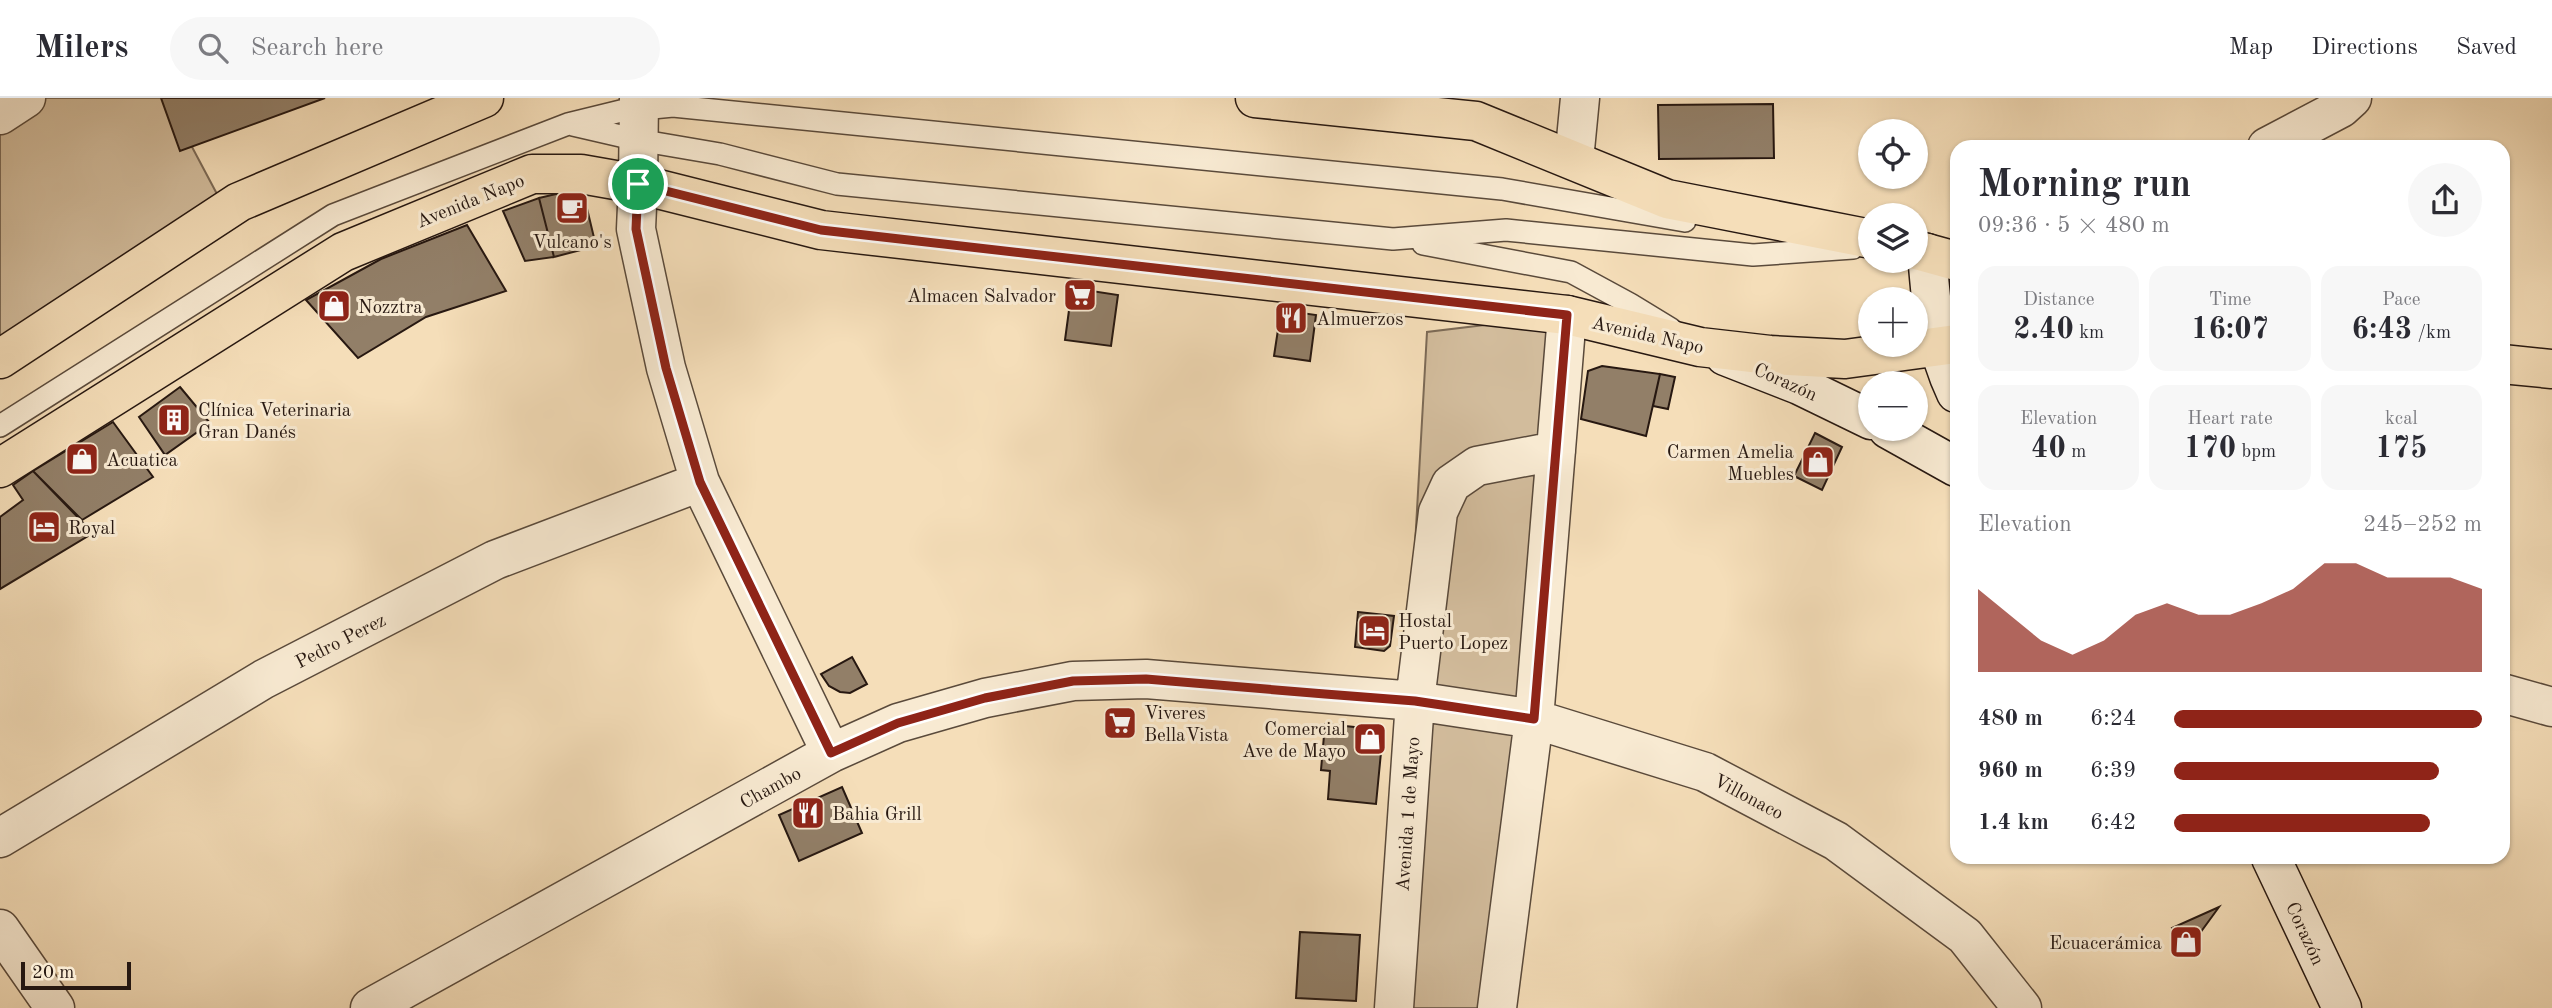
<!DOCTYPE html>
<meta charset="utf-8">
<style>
body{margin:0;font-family:"Old Standard TT",serif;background:#f7f7f7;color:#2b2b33;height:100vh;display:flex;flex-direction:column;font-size:26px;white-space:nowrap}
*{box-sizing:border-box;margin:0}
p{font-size:23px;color:#7c7c81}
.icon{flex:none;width:38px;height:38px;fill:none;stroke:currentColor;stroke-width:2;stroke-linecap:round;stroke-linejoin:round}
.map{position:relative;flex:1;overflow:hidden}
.drawer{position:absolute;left:1950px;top:42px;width:560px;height:724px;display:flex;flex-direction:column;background:#fff;border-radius:21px;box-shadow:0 2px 5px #0004}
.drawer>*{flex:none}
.fabs{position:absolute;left:1858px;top:21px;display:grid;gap:14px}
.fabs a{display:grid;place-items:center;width:70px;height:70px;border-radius:50%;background:#fff;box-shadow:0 2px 5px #0004;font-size:35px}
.scale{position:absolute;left:21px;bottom:18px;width:110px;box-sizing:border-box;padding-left:7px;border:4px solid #271811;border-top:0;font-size:19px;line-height:24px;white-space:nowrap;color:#271811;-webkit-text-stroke:5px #f8ead2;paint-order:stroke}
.pin{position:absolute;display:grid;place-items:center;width:60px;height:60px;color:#fff;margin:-30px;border:4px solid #fff;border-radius:50%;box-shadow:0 2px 7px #0007}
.round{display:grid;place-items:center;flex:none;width:74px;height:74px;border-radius:37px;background:#f7f7f7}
.headline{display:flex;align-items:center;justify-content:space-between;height:119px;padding:0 28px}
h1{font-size:38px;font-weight:600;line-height:52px}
.metrics{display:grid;grid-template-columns:repeat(3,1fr);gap:10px;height:119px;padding:7px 28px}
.metrics div{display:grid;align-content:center;border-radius:18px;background:#f7f7f7;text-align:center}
.metrics b{font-size:30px;font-weight:600}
.metrics small{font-size:19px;font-weight:400}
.metrics p{font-size:19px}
.chart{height:196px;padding:14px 28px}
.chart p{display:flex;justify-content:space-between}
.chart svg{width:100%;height:126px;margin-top:7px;fill:#8f2418;opacity:.7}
ul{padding:0 28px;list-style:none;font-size:23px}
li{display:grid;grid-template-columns:112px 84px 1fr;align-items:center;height:52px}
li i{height:18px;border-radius:9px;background:#8f2418}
header{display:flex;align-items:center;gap:42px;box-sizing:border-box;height:98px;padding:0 35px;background:#fff;border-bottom:2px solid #e1e1e2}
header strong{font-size:33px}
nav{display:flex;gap:38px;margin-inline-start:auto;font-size:24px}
.search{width:490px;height:63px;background:#f7f7f7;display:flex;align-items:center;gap:18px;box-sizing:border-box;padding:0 24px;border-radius:38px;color:#7c7c81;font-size:26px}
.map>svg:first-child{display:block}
.green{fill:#d2bc9c;stroke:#7c6a56;stroke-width:2}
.building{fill:#927f68;stroke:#271811;stroke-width:2}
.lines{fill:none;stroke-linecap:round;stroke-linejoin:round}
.service-casing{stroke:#5a4a3b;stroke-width:24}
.minor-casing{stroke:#5a4a3b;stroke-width:41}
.tertiary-casing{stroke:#5a4a3b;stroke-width:41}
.secondary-casing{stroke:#271811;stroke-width:41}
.primary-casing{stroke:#271811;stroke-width:41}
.service{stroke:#f8ead2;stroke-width:21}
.minor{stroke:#f8ead2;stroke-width:38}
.tertiary{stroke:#f8ead2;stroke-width:38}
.secondary{stroke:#f8ead2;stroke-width:38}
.primary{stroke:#f5deb9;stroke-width:38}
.route-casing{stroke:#fff;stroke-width:14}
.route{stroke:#8f2418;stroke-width:9}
.labels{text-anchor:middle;stroke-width:6;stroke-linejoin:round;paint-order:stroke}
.street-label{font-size:19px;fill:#271811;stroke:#f8ead2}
.poi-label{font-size:19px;fill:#271811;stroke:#f8ead2;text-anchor:start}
</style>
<header>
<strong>Milers</strong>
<div class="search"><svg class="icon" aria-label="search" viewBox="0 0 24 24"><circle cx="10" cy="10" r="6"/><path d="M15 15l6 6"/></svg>Search here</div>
<nav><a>Map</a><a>Directions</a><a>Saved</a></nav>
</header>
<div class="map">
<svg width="2552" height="910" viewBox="0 0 2552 910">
<rect width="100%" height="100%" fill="#f5deb9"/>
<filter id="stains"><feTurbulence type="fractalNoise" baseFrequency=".00286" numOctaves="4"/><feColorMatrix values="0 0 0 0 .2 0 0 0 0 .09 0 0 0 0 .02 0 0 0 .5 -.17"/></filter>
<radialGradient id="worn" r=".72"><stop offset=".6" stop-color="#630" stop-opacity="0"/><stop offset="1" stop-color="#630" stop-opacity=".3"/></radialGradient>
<path class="green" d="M36 0H166L226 113 0 249V23Z
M1567 217 1503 910H1389L1427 234Z"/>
<path class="building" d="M161 0H325L180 53Z
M1773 6 1774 60 1659 61 1658 7Z
M573 92 585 102 596 148 554 159 539 100Z
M539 100 554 159 525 163 503 113Z
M467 127 506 193 426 219 358 260 306 202 381 161Z
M1072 190 1118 197 1111 248 1065 242Z
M1281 212 1316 217 1310 263 1274 258Z
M1602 268 1660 276 1646 338 1581 321 1588 273Z
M1660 276 1675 279 1668 311 1653 308Z
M180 289 210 325 165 357 139 319Z
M113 324 153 379 82 422 33 373Z
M1815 335 1842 349 1822 392 1794 378Z
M33 373 93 435 0 491V419L23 402 13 387Z
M1358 514 1394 518 1390 548 1384 553 1355 549Z
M852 559 867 586 850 595 840 594 829 588 821 576Z
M1127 611 1128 638H1113L1112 612Z
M1325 626 1374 631 1382 644 1376 706 1328 701 1330 673 1321 672Z
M842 689 862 735 799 763 779 717Z
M2219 809 2184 857 2172 830Z
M1300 834 1360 837 1356 903 1296 900Z"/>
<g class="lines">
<defs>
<path id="service" d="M573 27 638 42 720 56 837 86 1393 141 1506 132 1753 157 1853 150
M1423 146 1571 174 1630 206 1671 231
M0 328 333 117 568 26 621 13 673 8 1502 91 1685 123"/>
<path id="minor" d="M0 17 26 0
M2267 49 2341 10 2352 0
M1574 62 1580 0
M638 86 636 131 666 270 700 384 831 655
M2502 595 2552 609
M0 740 264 581 495 462 700 384
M0 831 55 910
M370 910 831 655 898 625 985 600 1073 583 1146 581 1415 603 1534 621 1705 674 1836 743 1965 838 2022 910
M1394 910 1415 603 1438 414 1451 386 1477 368 1556 353
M1497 910 1534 621 1567 217"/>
<path id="tertiary" d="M638 86 639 0"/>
<path id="secondary" d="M1927 155C1931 206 1934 249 1956 295
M1725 258 1799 287 1871 322
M1888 331 1956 369
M2271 760 2342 910"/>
<path id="primary" d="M1255 0 1476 23 1667 101 1871 141
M1916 152 1956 163
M0 261 239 104 484 0
M2502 266 2552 271
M0 370 343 154 532 76H581L638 86 821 132 1567 217 1700 249 1770 257 1845 261 1956 246"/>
</defs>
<use href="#service" class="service-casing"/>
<use href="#minor" class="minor-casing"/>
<use href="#tertiary" class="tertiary-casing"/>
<use href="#secondary" class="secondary-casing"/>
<use href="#primary" class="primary-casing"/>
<use href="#service" class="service"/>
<use href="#minor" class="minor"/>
<use href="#tertiary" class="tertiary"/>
<use href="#secondary" class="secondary"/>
<use href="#primary" class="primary"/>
</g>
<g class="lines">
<defs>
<path id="route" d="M638 86 821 132 1567 217 1534 621 1415 603 1325 596 1146 581 1073 583 985 600 898 625 831 655 700 384 666 270 636 131Z"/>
</defs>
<use href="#route" class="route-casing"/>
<use href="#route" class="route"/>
</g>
<defs>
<symbol id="cafe-square" viewBox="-11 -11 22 22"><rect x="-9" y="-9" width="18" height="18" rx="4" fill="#8f2418" stroke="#f8ead2"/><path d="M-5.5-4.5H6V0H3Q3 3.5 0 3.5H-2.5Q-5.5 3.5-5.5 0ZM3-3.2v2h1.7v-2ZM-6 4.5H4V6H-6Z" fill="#fff"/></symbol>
<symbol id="supermarket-square" viewBox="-11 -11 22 22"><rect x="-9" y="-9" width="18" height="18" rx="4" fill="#8f2418" stroke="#f8ead2"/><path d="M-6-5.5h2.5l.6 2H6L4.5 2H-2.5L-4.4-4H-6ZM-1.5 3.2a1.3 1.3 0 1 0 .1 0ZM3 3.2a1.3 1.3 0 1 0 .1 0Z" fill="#fff"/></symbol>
<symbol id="shop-square" viewBox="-11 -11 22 22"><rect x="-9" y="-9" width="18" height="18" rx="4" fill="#8f2418" stroke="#f8ead2"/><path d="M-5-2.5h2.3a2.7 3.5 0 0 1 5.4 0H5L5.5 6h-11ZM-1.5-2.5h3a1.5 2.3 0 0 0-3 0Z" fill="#fff"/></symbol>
<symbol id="restaurant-square" viewBox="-11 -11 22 22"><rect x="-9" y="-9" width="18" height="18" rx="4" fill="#8f2418" stroke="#f8ead2"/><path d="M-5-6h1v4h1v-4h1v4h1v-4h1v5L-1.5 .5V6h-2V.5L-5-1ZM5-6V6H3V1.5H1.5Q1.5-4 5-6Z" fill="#fff"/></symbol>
<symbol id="building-square" viewBox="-11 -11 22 22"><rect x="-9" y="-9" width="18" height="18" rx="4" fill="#8f2418" stroke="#f8ead2"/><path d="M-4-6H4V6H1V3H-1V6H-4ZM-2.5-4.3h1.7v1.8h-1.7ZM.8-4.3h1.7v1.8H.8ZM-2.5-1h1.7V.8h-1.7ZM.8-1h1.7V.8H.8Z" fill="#fff"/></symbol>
<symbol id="hotel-square" viewBox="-11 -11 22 22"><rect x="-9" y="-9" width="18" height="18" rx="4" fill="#8f2418" stroke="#f8ead2"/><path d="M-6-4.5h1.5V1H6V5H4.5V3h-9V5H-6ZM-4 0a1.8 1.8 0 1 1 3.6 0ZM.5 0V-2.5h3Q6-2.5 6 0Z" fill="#fff"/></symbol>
</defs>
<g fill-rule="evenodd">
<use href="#cafe-square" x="553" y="91" width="38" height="38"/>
<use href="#supermarket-square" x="1061" y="178" width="38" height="38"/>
<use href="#shop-square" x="315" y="189" width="38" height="38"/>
<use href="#restaurant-square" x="1272" y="201" width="38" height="38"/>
<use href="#building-square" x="155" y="303" width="38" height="38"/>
<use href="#shop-square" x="63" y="342" width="38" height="38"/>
<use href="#shop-square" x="1799" y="345" width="38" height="38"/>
<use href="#hotel-square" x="25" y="410" width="38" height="38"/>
<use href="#hotel-square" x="1355" y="514" width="38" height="38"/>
<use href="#supermarket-square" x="1101" y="606" width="38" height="38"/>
<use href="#shop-square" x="1351" y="622" width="38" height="38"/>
<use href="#restaurant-square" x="789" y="696" width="38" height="38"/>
<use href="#shop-square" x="2167" y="825" width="38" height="38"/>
</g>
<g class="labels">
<g class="street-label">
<text transform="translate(470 102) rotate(-22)" y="7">Avenida Napo</text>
<text transform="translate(1648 236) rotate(13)" y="7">Avenida Napo</text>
<text transform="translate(1786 283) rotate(24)" y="7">Corazón</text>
<text transform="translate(340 542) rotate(-27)" y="7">Pedro Perez</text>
<text transform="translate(770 689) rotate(-29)" y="7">Chambo</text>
<text transform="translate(1749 698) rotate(28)" y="7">Villonaco</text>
<text transform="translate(1407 716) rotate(-86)" y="7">Avenida 1 de Mayo</text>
<text transform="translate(2306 835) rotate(65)" y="7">Corazón</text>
</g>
<g class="poi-label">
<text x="572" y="150" text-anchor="middle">Vulcano's</text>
<text x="1056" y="204" text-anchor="end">Almacen Salvador</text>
<text x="358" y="215">Nozztra</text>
<text x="1316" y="227">Almuerzos</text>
<text x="198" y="318">Clínica Veterinaria<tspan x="198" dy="22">Gran Danés</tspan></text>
<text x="1794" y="360" text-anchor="end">Carmen Amelia<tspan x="1794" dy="22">Muebles</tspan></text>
<text x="106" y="368">Acuatica</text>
<text x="68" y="436">Royal</text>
<text x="1398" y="529">Hostal<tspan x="1398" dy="22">Puerto Lopez</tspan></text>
<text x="1144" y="621">Viveres<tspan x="1144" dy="22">BellaVista</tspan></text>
<text x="1346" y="637" text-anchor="end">Comercial<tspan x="1346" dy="22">Ave de Mayo</tspan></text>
<text x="832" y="722">Bahia Grill</text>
<text x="2162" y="851" text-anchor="end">Ecuacerámica</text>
</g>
</g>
<rect width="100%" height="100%" filter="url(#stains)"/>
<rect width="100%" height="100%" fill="url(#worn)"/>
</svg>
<div class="fabs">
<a><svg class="icon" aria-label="locate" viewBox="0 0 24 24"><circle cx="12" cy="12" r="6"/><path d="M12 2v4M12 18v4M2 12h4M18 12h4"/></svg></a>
<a><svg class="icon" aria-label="layers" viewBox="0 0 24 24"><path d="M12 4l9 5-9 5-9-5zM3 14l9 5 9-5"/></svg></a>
<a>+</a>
<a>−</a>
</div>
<div class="scale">20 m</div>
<div class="pin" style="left:638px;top:86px;background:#1e9e55"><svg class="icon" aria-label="arrive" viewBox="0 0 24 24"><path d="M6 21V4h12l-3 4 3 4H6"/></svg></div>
<section class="drawer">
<div class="headline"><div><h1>Morning run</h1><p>09:36 · 5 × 480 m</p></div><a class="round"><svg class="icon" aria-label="share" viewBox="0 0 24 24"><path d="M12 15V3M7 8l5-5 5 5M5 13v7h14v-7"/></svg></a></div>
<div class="metrics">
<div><p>Distance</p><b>2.40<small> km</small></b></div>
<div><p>Time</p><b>16:07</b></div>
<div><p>Pace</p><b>6:43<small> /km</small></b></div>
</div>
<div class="metrics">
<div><p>Elevation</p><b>40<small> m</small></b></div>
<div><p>Heart rate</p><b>170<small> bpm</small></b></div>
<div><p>kcal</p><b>175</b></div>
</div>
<div class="chart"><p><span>Elevation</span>245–252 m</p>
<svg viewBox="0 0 160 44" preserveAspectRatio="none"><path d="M0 44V15L10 24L20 33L30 38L40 33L50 24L60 20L70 24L80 24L90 20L100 15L110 6L120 6L130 11L140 11L150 11L160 15V44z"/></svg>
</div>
<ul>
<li><b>480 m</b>6:24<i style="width:100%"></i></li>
<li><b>960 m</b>6:39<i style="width:86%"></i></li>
<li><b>1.4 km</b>6:42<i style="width:83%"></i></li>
</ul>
</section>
</div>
